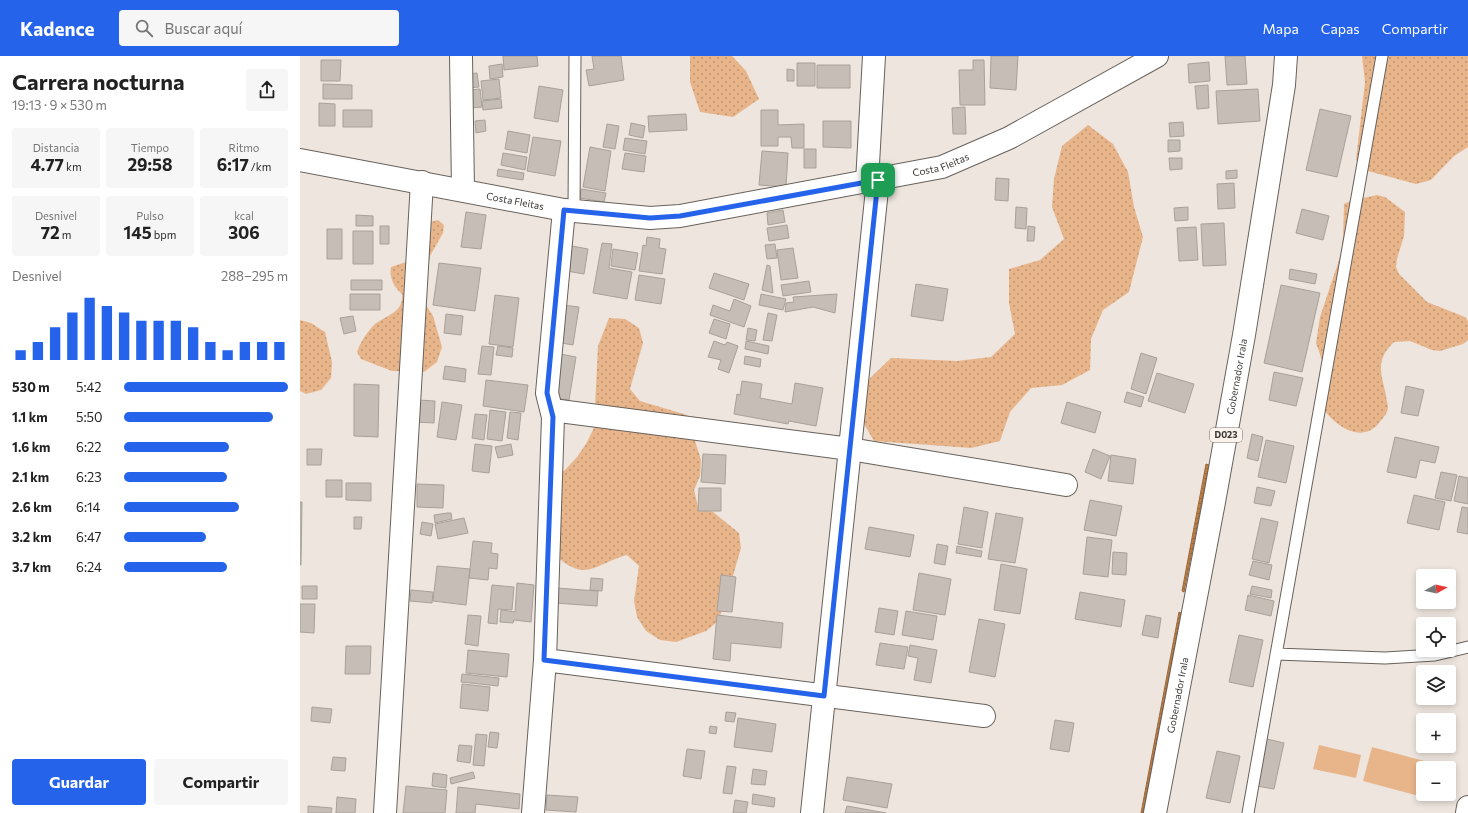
<!DOCTYPE html>
<html lang="es">
<meta charset="utf-8">
<style>
body{margin:0;font-family:Commissioner,sans-serif;background:#f6f6f6;color:#222;height:100vh;display:flex;flex-direction:column;font-size:15px;white-space:nowrap}
*{box-sizing:border-box;margin:0}
p{font-size:13px;color:#767676}
.icon{flex:none;width:22px;height:22px;fill:none;stroke:currentColor;stroke-width:2;stroke-linecap:round;stroke-linejoin:round}
.map{position:relative;flex:1;overflow:hidden}
.details{display:flex;flex-direction:column;background:#fff;width:300px}
.details>*{flex:none}
.needle{width:26px;rotate:82deg}
.fabs{position:absolute;left:1116px;top:513px;display:grid;gap:8px}
.fabs a{display:grid;place-items:center;width:40px;height:40px;border-radius:4px;background:#fff;box-shadow:0 2px 6px #0003;font-size:20px}
.pin{position:absolute;display:grid;place-items:center;width:34px;height:34px;color:#fff;margin:-17px;border-radius:8px;box-shadow:0 2px 6px #0006}
.round{display:grid;place-items:center;flex:none;width:42px;height:42px;border-radius:4px;background:#f6f6f6}
.head{display:flex;align-items:center;justify-content:space-between;height:68px;padding:0 12px}
h1{font-size:22px;font-weight:700;line-height:30px}
.figures{display:grid;grid-template-columns:repeat(3,1fr);gap:6px;height:68px;padding:4px 12px}
.figures div{display:grid;align-content:center;border-radius:4px;background:#f6f6f6;text-align:center}
.figures b{font-size:17px;font-weight:700}
.figures small{font-size:11px;font-weight:400}
.figures p{font-size:11px}
.chart{height:112px;padding:8px 12px}
.chart p{display:flex;justify-content:space-between}
.chart svg{width:100%;height:72px;margin-top:4px;stroke:#2563eb;stroke-width:6}
.button{display:flex;gap:8px;margin-top:auto;padding:8px 12px}
.button a{flex:1;height:46px;border-radius:4px;background:#2563eb;color:#fff;font-size:16px;font-weight:700;line-height:46px;text-align:center}
.button a+a{background:#f6f6f6;color:#222}
ul{padding:0 12px;list-style:none;font-size:13px}
li{display:grid;grid-template-columns:64px 48px 1fr;align-items:center;height:30px}
li i{height:10px;border-radius:5px;background:#2563eb}
header{display:flex;align-items:center;gap:24px;box-sizing:border-box;height:56px;padding:0 20px;background:#2563eb;color:#fff}
header strong{font-size:19px}
nav{display:flex;gap:22px;margin-inline-start:auto;font-size:14px}
.search{width:280px;height:36px;background:#f6f6f6;display:flex;align-items:center;gap:10px;box-sizing:border-box;padding:0 14px;border-radius:4px;color:#767676;font-size:15px}
main{display:flex;flex:1;min-height:0}
.map>svg:first-child{display:block}
.grass{fill:url(#grass-dots)}
.pitch{fill:#e8b58b}
.water{fill:url(#water-rules);stroke:#99693e}
.building{fill:#c5bdb6;stroke:#a8a19a}
.lines{fill:none;stroke-linecap:round;stroke-linejoin:round}
.lane-casing{stroke:#68615b;stroke-width:13}
.street-casing{stroke:#68615b;stroke-width:24}
.secondary-casing{stroke:#68615b;stroke-width:24}
.primary-casing{stroke:#68615b;stroke-width:24}
.lane{stroke:#fff;stroke-width:11}
.street{stroke:#fff;stroke-width:22}
.secondary{stroke:#fff;stroke-width:22}
.primary{stroke:#fff;stroke-width:22}
.route-casing{stroke:#fff;stroke-width:8}
.route{stroke:#2563eb;stroke-width:5}
.labels{text-anchor:middle;stroke-width:3;stroke-linejoin:round;paint-order:stroke}
.shield{fill:#fbf2eb;stroke:#746f6b;stroke-width:1}
.shield-label{font-size:9px;font-weight:bold;fill:#3a3734}
.street-label{font-size:10px;fill:#3a3734;stroke:#fbf2eb}
</style>
<header>
<strong>Kadence</strong>
<div class="search"><svg class="icon" aria-label="search" viewBox="0 0 24 24"><circle cx="10" cy="10" r="6"/><path d="M15 15l6 6"/></svg>Buscar aquí</div>
<nav><a>Mapa</a><a>Capas</a><a>Compartir</a></nav>
</header>
<main>
<section class="details">
<div class="head"><div><h1>Carrera nocturna</h1><p>19:13 · 9 × 530 m</p></div><a class="round"><svg class="icon" aria-label="share" viewBox="0 0 24 24"><path d="M12 15V3M7 8l5-5 5 5M5 13v7h14v-7"/></svg></a></div>
<div class="figures">
<div><p>Distancia</p><b>4.77<small> km</small></b></div>
<div><p>Tiempo</p><b>29:58</b></div>
<div><p>Ritmo</p><b>6:17<small> /km</small></b></div>
</div>
<div class="figures">
<div><p>Desnivel</p><b>72<small> m</small></b></div>
<div><p>Pulso</p><b>145<small> bpm</small></b></div>
<div><p>kcal</p><b>306</b></div>
</div>
<div class="chart"><p><span>Desnivel</span>288–295 m</p>
<svg viewBox="0 0 160 44" preserveAspectRatio="none"><path d="M5 44V38M15 44V33M25 44V24M35 44V15M45 44V6M55 44V11M65 44V15M75 44V20M85 44V20M95 44V20M105 44V24M115 44V33M125 44V38M135 44V33M145 44V33M155 44V33"/></svg>
</div>
<ul>
<li><b>530 m</b>5:42<i style="width:100%"></i></li>
<li><b>1.1 km</b>5:50<i style="width:91%"></i></li>
<li><b>1.6 km</b>6:22<i style="width:64%"></i></li>
<li><b>2.1 km</b>6:23<i style="width:63%"></i></li>
<li><b>2.6 km</b>6:14<i style="width:70%"></i></li>
<li><b>3.2 km</b>6:47<i style="width:50%"></i></li>
<li><b>3.7 km</b>6:24<i style="width:63%"></i></li>
</ul>
<div class="button"><a>Guardar</a><a>Compartir</a></div>
</section>
<div class="map">
<svg width="1168" height="757" viewBox="0 0 1168 757">
<defs>
<pattern id="grass-dots" width="8" height="8" patternUnits="userSpaceOnUse"><rect width="8" height="8" fill="#e8b58b"/><path d="M2 2h.1M6 6h.1" fill="none" stroke="#bd9472" stroke-width="1.8" stroke-linecap="round"/></pattern>
<pattern id="water-rules" width="6" height="5" patternUnits="userSpaceOnUse"><rect width="6" height="5" fill="#c27f42"/><path d="M0 2.5h6" fill="none" stroke="#9f6938"/></pattern>
</defs>
<rect width="100%" height="100%" fill="#ede5de"/>
<path class="grass" d="M390 0H432L446 15 459 43 433 61 400 56 390 26Z
M1062 0H1168V91L1154 100 1131 124 1116 128 1068 115 1056 104 1065 26Z
M788 69 813 88 828 116 834 151 843 181 829 236 803 254 791 283 790 314 762 329 731 332 710 356 700 385 671 392 574 385 557 356 567 325 591 302 657 305 691 301 715 278 709 247V213L740 204 764 183 752 151 754 123 762 90Z
M1077 139 1085 141 1105 156 1104 180 1097 203 1096 211 1099 218 1127 246 1165 261 1168 265V284L1163 288 1140 295 1132 294 1110 285 1094 286C1075 304 1081 317 1086 339 1086 343 1088 348 1088 351 1088 357 1083 362 1079 367 1061 389 1034 369 1022 351L1024 310 1016 287 1020 261 1041 198 1043 181 1044 148 1053 144Z
M138 164 144 169 143 177 130 200 128 211 124 218V246L133 260 142 291 137 306 124 316 92 315 61 303 57 296C60 287 67 276 74 269 86 259 104 257 102 238 94 231 89 222 91 211L106 206 108 190 130 166Z
M309 262 325 263 339 272 343 287 330 333 340 345 387 359 401 404 400 420 394 434 398 450 413 456 439 477 441 492 424 551 417 566 406 575 376 586 360 584 346 575 337 561 334 545 339 510 327 499C294 508 287 527 256 500L251 423 265 414 277 401 286 388 294 372 298 290Z
M0 264 11 267 25 276 32 306 31 322 21 334 6 338 0 335Z"/>
<path class="pitch" d="M1019 689 1061 699 1056 722 1013 713Z
M1072 691 1143 710V712H1123V738H1136L1134 744 1063 725Z"/>
<path class="water" d="M906 408 909 409 884 536 882 535Z
M879 556 881 557 843 757H841Z"/>
<path class="building" d="M203 0H237L238 10 204 14Z
M292 0H321L324 24 289 30 286 14 294 13Z
M691 0H718L716 34 690 32Z
M925 0H945L947 28 927 29Z
M21 4H41L40 25H21Z
M673 4H684L685 49H660L659 14H673Z
M909 6 910 25 889 27 888 8Z
M497 7H515V30H497Z
M202 8 203 21 190 23 189 10Z
M517 9H550V32H517Z
M487 13 494 14V25H487Z
M177 17 179 31 168 32 167 18Z
M199 23 201 42 183 44 181 25Z
M23 28 52 29V43H23Z
M908 29 909 52 897 53 895 30Z
M239 30 263 34 258 66 234 62Z
M180 33 182 51 170 52 168 34Z
M958 33 960 65 918 68 916 35Z
M201 43 202 52 183 54 182 45Z
M19 47 35 48V70H19Z
M665 51 666 78H653L652 52Z
M1020 53 1051 60 1037 121 1006 114Z
M43 54H72V71H43Z
M461 54H478V69L504 68V92H492L491 81H478V90H461Z
M386 58 387 74 349 76 348 60Z
M185 64 186 75 176 77 175 65Z
M523 65H551V92L523 91Z
M883 66 884 80 870 81 869 67Z
M331 67 345 70 343 82 329 79Z
M307 68 319 70 315 93 303 91Z
M208 75 230 79 227 97 205 93Z
M233 81 261 85 255 120 227 115Z
M325 82 347 85 345 98 323 94Z
M868 84H880V95L868 96Z
M290 91 311 95 305 135 283 131Z
M504 93H516V112H504Z
M462 95 488 97 486 131 459 129Z
M203 97 227 101 225 114 201 109Z
M325 97 346 100 344 116 322 113Z
M869 102H882V113L870 114Z
M198 113 224 117 223 124 197 120Z
M937 114V122L926 123V115Z
M696 122 709 123 708 145 695 144Z
M934 127 935 152 918 153 917 128Z
M281 133 306 137 304 146 280 142Z
M716 151 727 152 726 173 715 172Z
M888 151V164L875 165 874 152Z
M1002 153 1029 160 1023 184 996 177Z
M483 154 485 166 468 169 467 157Z
M166 156 186 159 181 193 161 191Z
M56 159 73 160V170H56Z
M924 167 926 209 903 210 901 168Z
M487 169 489 182 469 185 467 172Z
M80 170H89V188H80Z
M728 170 735 171 734 185H727Z
M896 171 898 204 879 205 877 172Z
M27 173H42V203H27Z
M53 175H73V208H53Z
M347 181 360 183 359 192 366 193 362 218 339 215 343 189 346 190Z
M302 187 312 188 309 212 332 216 327 243 293 237Z
M475 188 477 202 467 203 465 189Z
M272 190 288 193 284 218 267 215Z
M493 192 498 222 481 224 477 194Z
M313 193 338 197 335 214 311 210Z
M139 207 181 212 175 255 133 249Z
M467 209 470 210 473 237 462 234Z
M990 213 1017 218 1015 228 989 223Z
M414 217 449 228 444 244 409 232Z
M339 219 365 223 361 248 335 244Z
M51 224H82V234H51Z
M509 225 511 236 483 240 481 229Z
M616 228 648 233 643 265 611 260Z
M981 229 1020 237 1002 316 964 307Z
M50 238H80V254H50Z
M461 238 486 243 483 254 459 249Z
M537 238 535 257 513 251 485 256 486 247 494 246 493 241Z
M195 239 219 242 213 291 189 288Z
M434 243 451 250 444 271 410 259 413 249 430 255Z
M262 249 279 251 273 289 256 286Z
M468 257 477 259 472 285 463 284Z
M146 258 163 260 161 279 144 277Z
M53 260 56 275 44 278 40 262Z
M414 263 430 268 426 283 409 277Z
M448 272 457 274 455 285 446 284Z
M414 285 425 289 427 286 438 290 429 317 418 313 421 304 408 301Z
M446 285 469 290 468 298 445 293Z
M182 290 194 291 191 319 178 318Z
M198 290 213 292 212 301 196 299Z
M841 297 857 302 846 338 831 333Z
M260 298 276 301 269 344 253 342Z
M445 300 461 303 460 311 444 308Z
M145 310 166 313 165 326 143 323Z
M974 316 1003 322 996 350 969 344Z
M857 317 894 328 885 357 848 345Z
M186 324 228 329 224 356 183 350Z
M442 325 462 328 460 342 492 348 495 327 523 332 516 370 489 365 488 368 434 358 437 338 440 339Z
M54 328 79 329 78 381 54 380Z
M1106 330 1124 334 1118 360 1101 357Z
M827 336 844 341 841 351 824 346Z
M118 344 135 345 134 367 116 366Z
M142 346 162 349 156 384 137 381Z
M767 346 801 356 795 377 761 367Z
M190 354 206 356 202 385 187 383Z
M210 356 221 357 218 384 207 382Z
M175 358 187 359 184 384 172 382Z
M952 378 963 381 958 405 947 402Z
M1095 381 1139 391 1135 407 1120 404 1116 422 1087 416Z
M966 384 994 390 986 427 958 421Z
M175 388 192 390 189 417 172 415Z
M211 388 213 399 198 402 195 391Z
M7 393H22L21 409H7Z
M793 393 810 400 801 423 785 416Z
M403 398 426 399 425 428 401 426Z
M811 399 836 403 833 428 808 425Z
M1141 416 1157 419 1151 445 1135 442Z
M1159 420 1168 422V448L1154 445Z
M26 424H42V441H26Z
M46 427H71V445L46 444Z
M117 428 144 429 143 452 117 451Z
M957 431 975 435 971 450 954 447Z
M399 432H421V455H398Z
M1114 439 1145 446 1139 474 1107 467Z
M790 444 822 450 816 480 784 474Z
M0 446H2L1 509H0Z
M664 451 688 456 682 492 658 488Z
M1162 451 1168 452V478L1157 476Z
M147 457H151L152 463 135 467 134 459Z
M696 457 723 462 715 507 688 503Z
M54 461H62L61 473H54Z
M164 462 168 477 138 483 135 468Z
M961 462 978 466 969 507 952 503Z
M122 466 133 468 131 480 120 478Z
M569 471 614 479 610 501 565 493Z
M787 481 812 484 808 521 783 518Z
M173 485 192 487 191 497 198 498 197 513 189 512 188 524 169 522Z
M637 488 648 490 645 509 634 507Z
M657 490 682 495 681 501 656 497Z
M813 496 827 497 826 519 812 518Z
M953 505 972 509 969 524 949 519Z
M701 508 727 513 720 558 694 554Z
M137 510 170 513 166 549 133 545Z
M619 517 651 523 645 559 613 554Z
M421 519 436 521 432 556 417 555Z
M291 522 303 523 302 535 290 534Z
M217 527 234 529 231 566 214 564 213 567 200 566 201 554 215 556Z
M192 529 214 531 212 554 198 553 197 568 188 567Z
M2 530H17V543H2Z
M952 530 972 534 971 542 950 538Z
M256 532 298 535 297 550 255 547Z
M111 534 133 536 132 547 110 545Z
M780 536 825 544 821 571 775 563Z
M948 539 974 545 971 560 945 554Z
M0 548H15L14 577 0 576Z
M579 552 598 555 594 579 575 576Z
M606 555 637 560 633 584 602 579Z
M168 559 181 560 178 590 165 588Z
M417 559 483 567 481 592 431 587 430 605 413 603Z
M846 559 861 562 858 582 842 579Z
M679 563 705 568 695 621 669 616Z
M939 579 963 584 953 631 929 626Z
M580 587 608 591 604 613 576 609Z
M610 589 637 594 631 627 614 624 618 602 608 600Z
M46 590H71L70 618H45Z
M168 594 209 598 207 621 166 617Z
M162 618 199 622 198 630 161 626Z
M162 628 190 631 188 655 160 652Z
M12 651 32 653 30 667 11 665Z
M426 656 436 657 434 666 425 665Z
M438 662 476 668 472 696 434 691Z
M755 664 774 667 769 696 750 693Z
M410 670 417 671 416 678 409 677Z
M190 676 199 677 197 692 188 691Z
M176 678 187 679 184 710 173 709Z
M967 683 984 687 974 733 957 730Z
M159 689 172 690 170 707 157 705Z
M387 693 405 695 401 723 383 720Z
M917 695 940 700 930 747 906 742Z
M33 701 46 702 45 715 31 714Z
M427 710 436 711 432 738 423 737Z
M453 713 467 715 465 729 451 728Z
M173 716 175 722 151 728 150 722Z
M133 717 147 719 146 732 132 730Z
M547 721 592 728 587 752 543 744Z
M106 730 147 734 145 757H103Z
M158 731 220 738 219 753 176 748 175 757H156Z
M453 738 475 742 474 751 452 748Z
M247 739 278 741 276 756 246 754Z
M37 741 56 743 55 757H36Z
M435 744 448 746 446 757H433Z
M8 750 32 752 31 757H8Z
M547 750 586 757H545Z"/>
<g class="lines">
<defs>
<path id="lane" d="M274 155 275 0
M976 598 1085 602 1135 599 1168 591
M948 757 1082 0"/>
<path id="street" d="M161 0 163 134
M567 126 574 0
M252 354 550 393 766 429
M245 604 684 660
M85 757 122 126
M233 757 245 604 253 361 247 337 248 326 264 154
M512 757 578 124
M1167 757 1168 751"/>
<g id="secondary">
<path id="s1" d="M0 104 264 154 350 162 380 160 642 111 709 82 857 0"/>
</g>
<g id="primary">
<path id="s2" d="M855 757 914 446 944 279 984 29 986 0"/>
</g>
</defs>
<use href="#lane" class="lane-casing"/>
<use href="#street" class="street-casing"/>
<use href="#secondary" class="secondary-casing"/>
<use href="#primary" class="primary-casing"/>
<use href="#lane" class="lane"/>
<use href="#street" class="street"/>
<use href="#secondary" class="secondary"/>
<use href="#primary" class="primary"/>
</g>
<g class="lines">
<defs>
<path id="route" d="M578 124 524 640 244 604 253 361 247 337 248 326 264 154 350 162 380 160Z"/>
</defs>
<use href="#route" class="route-casing"/>
<use href="#route" class="route"/>
</g>
<g class="labels">
<rect class="shield" x="910" y="372" width="32" height="14" rx="3"/>
<g class="shield-label">
<text x="926" y="382">D023</text>
</g>
<g class="street-label">
<text dy="4" stroke="none"><textPath href="#s1" startOffset="651">Costa Fleitas</textPath></text>
<text dy="4" stroke="none"><textPath href="#s1" startOffset="219">Costa Fleitas</textPath></text>
<text dy="4" stroke="none"><textPath href="#s2" startOffset="444">Gobernador Irala</textPath></text>
<text dy="4" stroke="none"><textPath href="#s2" startOffset="120">Gobernador Irala</textPath></text>
</g>
</g>
</svg>
<div class="fabs">
<a><svg class="needle" viewBox="-14 -14 28 28"><path d="M0-13l5 13h-10z" fill="#e53935"/><path d="M0 13l5-13h-10z" fill="#767676"/></svg></a>
<a><svg class="icon" aria-label="locate" viewBox="0 0 24 24"><circle cx="12" cy="12" r="6"/><path d="M12 2v4M12 18v4M2 12h4M18 12h4"/></svg></a>
<a><svg class="icon" aria-label="layers" viewBox="0 0 24 24"><path d="M12 4l9 5-9 5-9-5zM3 14l9 5 9-5"/></svg></a>
<a>+</a>
<a>−</a>
</div>
<div class="pin" style="left:578px;top:124px;background:#1e9e55"><svg class="icon" aria-label="arrive" viewBox="0 0 24 24"><path d="M6 21V4h12l-3 4 3 4H6"/></svg></div>
</div>
</main>
